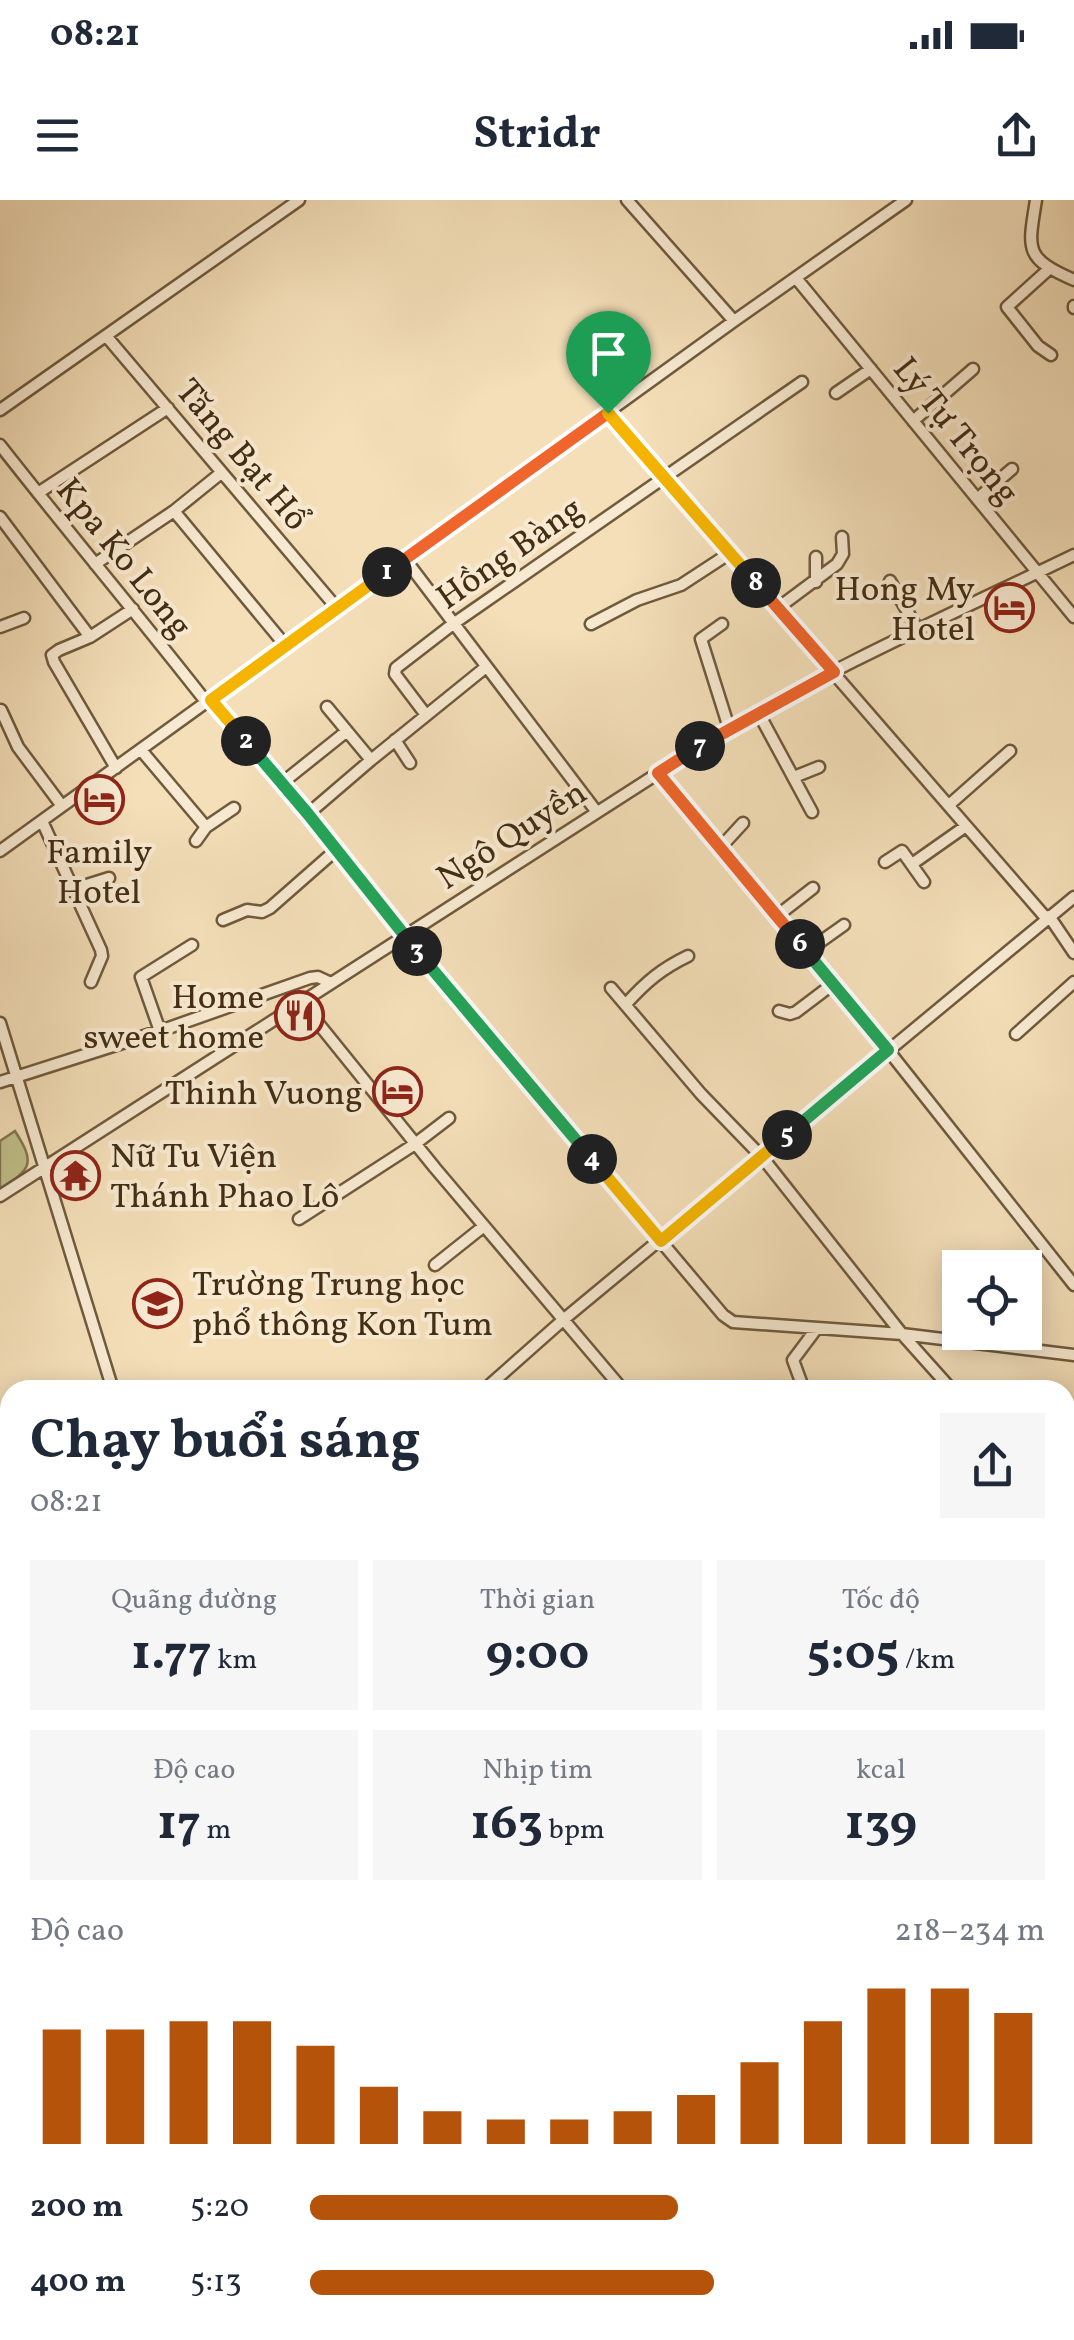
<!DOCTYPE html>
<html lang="vi">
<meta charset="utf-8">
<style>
body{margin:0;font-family:Vollkorn,serif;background:#f6f6f7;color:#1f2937;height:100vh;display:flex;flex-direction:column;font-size:38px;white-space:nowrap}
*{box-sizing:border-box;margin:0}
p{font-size:32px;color:#747a83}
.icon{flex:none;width:55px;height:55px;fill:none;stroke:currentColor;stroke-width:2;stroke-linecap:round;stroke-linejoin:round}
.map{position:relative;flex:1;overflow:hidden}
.drawer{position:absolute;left:0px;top:1180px;width:1075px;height:960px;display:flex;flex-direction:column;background:#fff;border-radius:30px 30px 0 0;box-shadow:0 5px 25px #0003}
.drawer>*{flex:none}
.tools{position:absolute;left:942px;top:1050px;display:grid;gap:20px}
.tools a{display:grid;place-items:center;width:100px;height:100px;border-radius:0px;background:#fff;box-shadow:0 5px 25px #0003;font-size:50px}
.pin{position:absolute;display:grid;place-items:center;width:85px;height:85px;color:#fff;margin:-102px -42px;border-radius:50% 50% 50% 0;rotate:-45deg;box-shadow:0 0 10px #0007}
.pin .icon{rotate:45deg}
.km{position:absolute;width:50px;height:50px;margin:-25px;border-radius:50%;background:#222;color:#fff;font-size:28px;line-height:50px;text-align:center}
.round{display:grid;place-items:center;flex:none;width:105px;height:105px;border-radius:0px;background:#f6f6f7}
.headline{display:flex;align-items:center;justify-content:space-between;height:170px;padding:0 30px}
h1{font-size:55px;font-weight:700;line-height:75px}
.figures{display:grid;grid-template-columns:repeat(3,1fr);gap:15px;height:170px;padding:10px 30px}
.figures div{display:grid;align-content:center;border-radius:0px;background:#f6f6f7;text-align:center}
.figures b{font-size:50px;font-weight:700}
.figures small{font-size:28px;font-weight:400}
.figures p{font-size:28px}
.chart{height:280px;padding:20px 30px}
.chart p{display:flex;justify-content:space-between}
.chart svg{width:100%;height:180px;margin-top:10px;stroke:#b45309;stroke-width:6}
ul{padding:0 30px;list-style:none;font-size:32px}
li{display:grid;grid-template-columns:160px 120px 1fr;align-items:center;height:75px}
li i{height:25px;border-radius:12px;background:#b45309}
.status{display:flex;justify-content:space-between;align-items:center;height:70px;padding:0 50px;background:#fff;direction:ltr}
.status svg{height:28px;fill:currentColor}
header{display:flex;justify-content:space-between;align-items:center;height:130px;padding:0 30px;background:#fff;font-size:45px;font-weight:700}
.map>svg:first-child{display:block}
.green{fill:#c1c08b;stroke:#82764f;stroke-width:2.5}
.water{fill:#9fbab9;stroke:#7a8277;stroke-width:2.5}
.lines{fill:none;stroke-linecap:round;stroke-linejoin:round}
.minor-casing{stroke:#6f5a3c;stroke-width:15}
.minor{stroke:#f8ead2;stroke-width:10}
.split-1-casing{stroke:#fff;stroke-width:20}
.split-2-casing{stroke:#fff;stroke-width:20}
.split-3-casing{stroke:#fff;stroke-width:20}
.split-4-casing{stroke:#fff;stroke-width:20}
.split-5-casing{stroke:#fff;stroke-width:20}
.split-6-casing{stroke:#fff;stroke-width:20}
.split-7-casing{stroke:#fff;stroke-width:20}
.split-8-casing{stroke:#fff;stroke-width:20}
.split-9-casing{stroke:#fff;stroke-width:20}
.split-1{stroke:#f0652b;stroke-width:12}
.split-2{stroke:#f5b400;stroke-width:12}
.split-3{stroke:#22a559;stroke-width:12}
.split-4{stroke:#22a559;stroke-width:12}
.split-5{stroke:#f5b400;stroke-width:12}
.split-6{stroke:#22a559;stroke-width:12}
.split-7{stroke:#f0652b;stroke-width:12}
.split-8{stroke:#f0652b;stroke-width:12}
.split-9{stroke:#f5b400;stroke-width:12}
.labels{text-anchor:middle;stroke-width:8;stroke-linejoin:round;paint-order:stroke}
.street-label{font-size:35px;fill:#432d13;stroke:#f8ead2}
.poi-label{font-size:35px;fill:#432d13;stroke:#f8ead2;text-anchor:end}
</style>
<div class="status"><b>08:21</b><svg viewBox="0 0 49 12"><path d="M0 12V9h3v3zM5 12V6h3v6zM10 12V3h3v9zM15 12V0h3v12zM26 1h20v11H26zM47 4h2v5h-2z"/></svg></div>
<header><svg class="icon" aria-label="menu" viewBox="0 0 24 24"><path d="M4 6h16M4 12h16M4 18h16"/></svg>Stridr<svg class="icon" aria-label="share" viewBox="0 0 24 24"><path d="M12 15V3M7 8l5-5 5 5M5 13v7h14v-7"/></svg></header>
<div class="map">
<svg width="1074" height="2140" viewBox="0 0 1074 2140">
<rect width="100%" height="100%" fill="#f4dfb9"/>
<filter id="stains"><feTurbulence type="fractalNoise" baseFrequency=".002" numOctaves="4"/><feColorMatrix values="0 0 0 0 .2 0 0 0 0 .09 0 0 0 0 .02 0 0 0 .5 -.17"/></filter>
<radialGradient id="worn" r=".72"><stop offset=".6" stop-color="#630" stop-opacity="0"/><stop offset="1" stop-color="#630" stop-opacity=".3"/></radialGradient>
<path class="green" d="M15 931C36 964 31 969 0 989V941Z"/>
<path class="water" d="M0 1733 10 1738V1891L0 1885Z
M271 2130H470L480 2140H290Z"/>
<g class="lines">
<defs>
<path id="minor" d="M627 0 734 121
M1036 0C1028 50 1024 58 1074 80
M1049 69 1007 107 1038 146 1051 155
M796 78 1074 417
M1074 106V108
M107 137 336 407
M836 193 871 169
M0 210 299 0
M608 213 1046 718
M913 221 973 169
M0 245C68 332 139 416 207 503
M38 293 168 208
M977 299 1012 269
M174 311 285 445
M0 317 90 437
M405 359 596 611
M95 364 174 311 221 273
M890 381 918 430
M816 382V357
M778 408 837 364 843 354 842 337
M591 424 637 400 681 385 730 353
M722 424 701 439 729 528
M0 427 24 418
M211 500 308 614 405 737 723 1115 733 1122 902 1134 1074 1155
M327 507 371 560
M1 510 18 547 62 606
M758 512 812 612
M426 515 395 474 396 468 453 424 802 182
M395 540 410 563
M141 550 206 627
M116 568 54 462 52 455 59 450 90 437 133 409
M658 573 888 850 1074 1085
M794 577 819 567
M282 583 347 531
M949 605 1010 551
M308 614 371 560 486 467
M42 621 101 750 102 756 91 782
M196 641 206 627 234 608
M720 648 743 623
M0 651 734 121 906 0
M885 662 902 651 924 682
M912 664 966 626
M74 689 109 678
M777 716 813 688
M1049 716 1074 753
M223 720 247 710 262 712 270 708 336 650
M806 752 844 725
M611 788 701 894 762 957 902 1134 952 1190
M301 802 435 968 623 1190
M626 804C646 782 661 769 688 756
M779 811 790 814 796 812 833 784
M0 823 113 1190
M160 831 141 777 192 745
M1016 834 1074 782
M0 882 160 831 310 778 318 777 331 783
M0 996 716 536C830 468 954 413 1074 355
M299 1019 415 944 449 918
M435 1065 484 1026
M484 1190 563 1120 1074 697
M804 1190 793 1160 817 1128
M0 1237 10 1267
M1065 1295 1074 1303
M1065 1334 1074 1325
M0 1385 10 1382
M1065 1495 1074 1487
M0 1511 10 1501
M1065 1823 1074 1826
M0 1954 10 1958
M1065 2062 1074 2065
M0 2084 10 2076
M174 2130 183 2140"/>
</defs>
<use href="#minor" class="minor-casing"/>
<use href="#minor" class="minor"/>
</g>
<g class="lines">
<defs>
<path id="split-1" d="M387 372 608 213"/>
<path id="split-2" d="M246 541 211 500 387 372"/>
<path id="split-3" d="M246 541 308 614 417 751"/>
<path id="split-4" d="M417 751 592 959"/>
<path id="split-5" d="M592 959 661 1041 787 935"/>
<path id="split-6" d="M787 935 888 850 800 744"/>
<path id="split-7" d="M700 546 658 573 800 744"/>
<path id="split-8" d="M700 546 834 472 756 383"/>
<path id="split-9" d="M608 213 756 383"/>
</defs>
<use href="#split-1" class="split-1-casing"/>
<use href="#split-2" class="split-2-casing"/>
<use href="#split-3" class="split-3-casing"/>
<use href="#split-4" class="split-4-casing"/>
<use href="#split-5" class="split-5-casing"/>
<use href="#split-6" class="split-6-casing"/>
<use href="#split-7" class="split-7-casing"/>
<use href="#split-8" class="split-8-casing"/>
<use href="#split-9" class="split-9-casing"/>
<use href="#split-1" class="split-1"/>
<use href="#split-2" class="split-2"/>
<use href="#split-3" class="split-3"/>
<use href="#split-4" class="split-4"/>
<use href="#split-5" class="split-5"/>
<use href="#split-6" class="split-6"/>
<use href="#split-7" class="split-7"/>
<use href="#split-8" class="split-8"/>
<use href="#split-9" class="split-9"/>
</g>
<defs>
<symbol id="hotel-ring" viewBox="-11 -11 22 22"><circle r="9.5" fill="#f8ead2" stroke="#8f2418" stroke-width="1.5"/><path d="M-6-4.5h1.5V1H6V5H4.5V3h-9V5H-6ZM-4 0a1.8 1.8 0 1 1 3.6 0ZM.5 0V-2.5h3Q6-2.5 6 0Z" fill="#8f2418"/></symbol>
<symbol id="restaurant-ring" viewBox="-11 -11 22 22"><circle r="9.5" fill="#f8ead2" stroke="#8f2418" stroke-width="1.5"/><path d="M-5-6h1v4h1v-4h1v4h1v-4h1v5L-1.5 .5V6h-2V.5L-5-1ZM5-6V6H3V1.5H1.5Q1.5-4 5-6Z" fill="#8f2418"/></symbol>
<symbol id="temple-ring" viewBox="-11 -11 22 22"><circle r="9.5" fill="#f8ead2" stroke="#8f2418" stroke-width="1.5"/><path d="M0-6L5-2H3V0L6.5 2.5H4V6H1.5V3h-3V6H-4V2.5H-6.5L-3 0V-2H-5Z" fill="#8f2418"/></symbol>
<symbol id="school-ring" viewBox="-11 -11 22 22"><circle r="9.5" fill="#f8ead2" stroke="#8f2418" stroke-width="1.5"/><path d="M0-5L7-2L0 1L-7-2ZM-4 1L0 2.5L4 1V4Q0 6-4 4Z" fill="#8f2418"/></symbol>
</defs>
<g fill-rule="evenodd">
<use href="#hotel-ring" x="982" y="380" width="55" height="55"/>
<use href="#hotel-ring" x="72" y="572" width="55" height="55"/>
<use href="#restaurant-ring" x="272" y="788" width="55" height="55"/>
<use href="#hotel-ring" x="370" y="864" width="55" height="55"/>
<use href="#temple-ring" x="48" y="948" width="55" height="55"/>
<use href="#school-ring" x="130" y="1076" width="55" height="55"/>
</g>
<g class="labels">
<g class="street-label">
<text transform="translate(957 230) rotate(51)" y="12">Lý Tự Trọng</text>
<text transform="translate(243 254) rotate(50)" y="12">Tăng Bạt Hổ</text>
<text transform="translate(509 352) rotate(-35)" y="12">Hồng Bàng</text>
<text transform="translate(125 357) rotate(51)" y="12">Kpa Ko Long</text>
<text transform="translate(511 634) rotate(-33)" y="12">Ngô Quyền</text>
</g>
<g class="poi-label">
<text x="975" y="400">Hong My<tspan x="975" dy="40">Hotel</tspan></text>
<text x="99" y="663" text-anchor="middle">Family<tspan x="99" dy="40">Hotel</tspan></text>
<text x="264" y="808">Home<tspan x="264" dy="40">sweet home</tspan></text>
<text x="363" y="904">Thinh Vuong</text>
<text x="110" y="967" text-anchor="start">Nữ Tu Viện<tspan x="110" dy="40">Thánh Phao Lô</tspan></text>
<text x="192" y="1095" text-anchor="start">Trường Trung học<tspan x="192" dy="40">phổ thông Kon Tum</tspan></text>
</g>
</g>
<rect width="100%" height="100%" filter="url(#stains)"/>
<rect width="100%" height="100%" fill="url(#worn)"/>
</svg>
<div class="tools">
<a><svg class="icon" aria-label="locate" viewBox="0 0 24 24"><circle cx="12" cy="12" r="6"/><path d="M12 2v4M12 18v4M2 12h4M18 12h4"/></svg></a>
</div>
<div class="pin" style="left:608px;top:213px;background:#1e9e55"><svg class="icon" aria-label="arrive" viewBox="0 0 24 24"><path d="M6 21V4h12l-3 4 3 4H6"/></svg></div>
<b class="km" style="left:387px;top:372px">1</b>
<b class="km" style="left:246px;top:541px">2</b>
<b class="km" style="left:417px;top:751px">3</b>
<b class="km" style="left:592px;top:959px">4</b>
<b class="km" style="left:787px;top:935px">5</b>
<b class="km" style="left:800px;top:744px">6</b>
<b class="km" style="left:700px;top:546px">7</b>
<b class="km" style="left:756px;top:383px">8</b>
<section class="drawer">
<div class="headline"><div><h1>Chạy buổi sáng</h1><p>08:21</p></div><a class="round"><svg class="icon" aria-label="share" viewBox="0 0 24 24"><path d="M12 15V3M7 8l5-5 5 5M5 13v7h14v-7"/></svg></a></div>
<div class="figures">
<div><p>Quãng đường</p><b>1.77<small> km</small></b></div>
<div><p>Thời gian</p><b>9:00</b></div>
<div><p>Tốc độ</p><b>5:05<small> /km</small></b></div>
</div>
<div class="figures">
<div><p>Độ cao</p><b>17<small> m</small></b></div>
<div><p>Nhịp tim</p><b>163<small> bpm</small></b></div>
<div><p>kcal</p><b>139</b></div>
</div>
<div class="chart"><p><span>Độ cao</span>218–234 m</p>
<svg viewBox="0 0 160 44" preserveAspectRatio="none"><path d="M5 44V16M15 44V16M25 44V14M35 44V14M45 44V20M55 44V30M65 44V36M75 44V38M85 44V38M95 44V36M105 44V32M115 44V24M125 44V14M135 44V6M145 44V6M155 44V12"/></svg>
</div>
<ul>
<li><b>200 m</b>5:20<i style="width:50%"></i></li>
<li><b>400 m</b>5:13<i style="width:55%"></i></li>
</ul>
</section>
</div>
